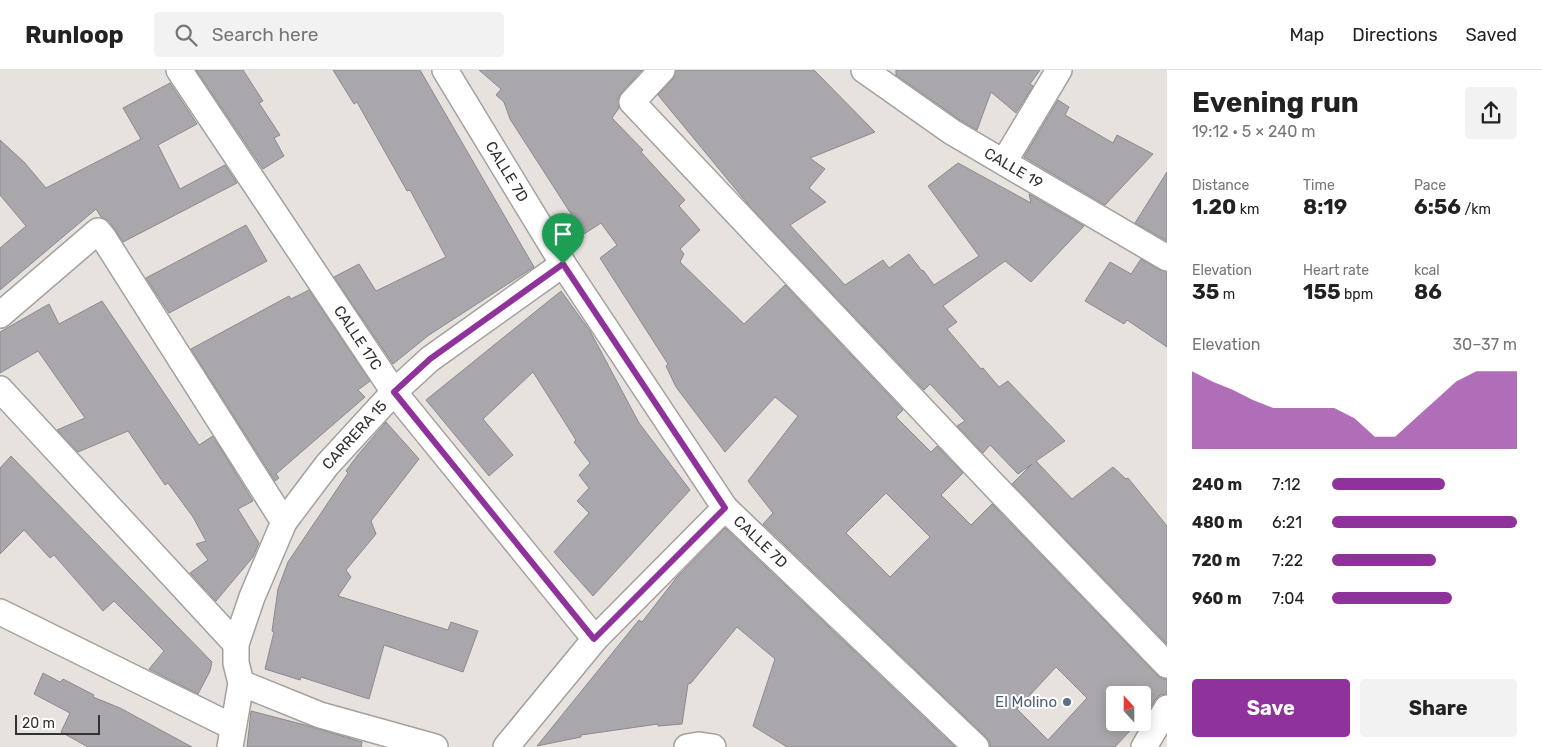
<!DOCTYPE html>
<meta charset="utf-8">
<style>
body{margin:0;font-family:Rubik,sans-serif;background:#f2f2f2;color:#222;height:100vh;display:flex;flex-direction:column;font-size:19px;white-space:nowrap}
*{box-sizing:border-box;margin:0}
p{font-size:16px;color:#767676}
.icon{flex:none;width:28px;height:28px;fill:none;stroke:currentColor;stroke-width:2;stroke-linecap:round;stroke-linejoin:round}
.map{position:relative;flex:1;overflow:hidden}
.side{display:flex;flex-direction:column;background:#fff;width:375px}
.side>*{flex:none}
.needle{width:32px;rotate:339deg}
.tools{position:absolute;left:1106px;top:616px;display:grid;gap:10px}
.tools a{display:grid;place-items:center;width:45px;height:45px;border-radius:5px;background:#fff;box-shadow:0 2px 12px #0003;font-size:25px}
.scale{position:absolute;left:15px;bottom:12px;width:85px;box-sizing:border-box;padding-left:5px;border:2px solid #343230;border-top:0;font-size:14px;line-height:18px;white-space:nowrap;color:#343230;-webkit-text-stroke:4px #fff;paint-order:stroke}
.pin{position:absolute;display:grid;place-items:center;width:42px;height:42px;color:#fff;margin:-51px -21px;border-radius:50% 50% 50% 0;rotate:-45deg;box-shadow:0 0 5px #0007}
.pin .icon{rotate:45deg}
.round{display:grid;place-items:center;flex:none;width:52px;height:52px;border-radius:5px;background:#f2f2f2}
.head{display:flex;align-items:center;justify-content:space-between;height:85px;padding:0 25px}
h1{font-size:28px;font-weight:700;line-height:38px}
.metrics{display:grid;grid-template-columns:repeat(3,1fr);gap:8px;height:85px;padding:5px 25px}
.metrics div{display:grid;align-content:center}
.metrics b{font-size:21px;font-weight:700}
.metrics small{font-size:14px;font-weight:400}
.metrics p{font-size:14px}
.chart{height:140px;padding:10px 25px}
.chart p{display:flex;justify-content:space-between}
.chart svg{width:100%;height:90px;margin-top:5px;fill:#90329b;opacity:.7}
.button{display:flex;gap:10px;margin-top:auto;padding:10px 25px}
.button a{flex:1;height:58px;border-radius:5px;background:#90329b;color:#fff;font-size:20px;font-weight:700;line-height:58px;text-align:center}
.button a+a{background:#f2f2f2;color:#222}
ul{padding:0 25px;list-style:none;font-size:16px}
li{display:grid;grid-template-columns:80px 60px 1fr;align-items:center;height:38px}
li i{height:12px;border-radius:6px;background:#90329b}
header{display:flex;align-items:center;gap:30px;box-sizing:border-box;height:70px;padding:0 25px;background:#fff;border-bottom:1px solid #e0e0e0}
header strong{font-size:24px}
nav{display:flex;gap:28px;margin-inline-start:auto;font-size:18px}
.search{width:350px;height:45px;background:#f2f2f2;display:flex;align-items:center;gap:12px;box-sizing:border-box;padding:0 18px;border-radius:5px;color:#767676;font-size:19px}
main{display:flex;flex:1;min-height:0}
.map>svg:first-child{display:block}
.building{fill:#a9a7ac;stroke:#8c8a8f;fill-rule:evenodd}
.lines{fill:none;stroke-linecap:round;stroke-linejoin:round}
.street-casing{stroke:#a5a09c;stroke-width:28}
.street{stroke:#fff;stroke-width:25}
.route-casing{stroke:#fff;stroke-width:10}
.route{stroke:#90329b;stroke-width:6}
.service-dot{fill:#5c6f8a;stroke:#fff;stroke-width:2}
.labels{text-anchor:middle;stroke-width:4;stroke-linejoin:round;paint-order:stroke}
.street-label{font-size:15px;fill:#343230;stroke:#fff}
.service-label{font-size:15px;fill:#4e5e75;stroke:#fff;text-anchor:end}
</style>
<header>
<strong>Runloop</strong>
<div class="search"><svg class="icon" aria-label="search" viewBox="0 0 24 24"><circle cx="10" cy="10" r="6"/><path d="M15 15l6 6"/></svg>Search here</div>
<nav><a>Map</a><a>Directions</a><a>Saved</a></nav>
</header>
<main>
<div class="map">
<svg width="1167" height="677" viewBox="0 0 1167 677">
<rect width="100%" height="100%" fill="#e7e2de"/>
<path class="building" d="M196 0H243L263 31 259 33 280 65 274 68 284 86 263 99Z
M333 0H420L534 197 429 265 393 294 334 207 359 194 376 221 446 187 410 120 407 121 357 32 354 34Z
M479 0H642L621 23 618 29 619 38 612 48 643 80 641 82 685 130 679 136 700 160 680 179 684 184 680 192 744 254 785 215 903 340 896 347 931 382 937 376 963 403 941 425 971 455 992 434 1157 605 1163 609H1167V624L1160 625 1155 630 1145 647 1142 648V625H1115V652H1138L1115 677H990V672L986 667 763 454 773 443 748 411 798 346 775 327 725 382 676 317 666 296 668 294 600 188 617 175 601 153 584 164 510 49 504 32 496 25 501 19ZM886 423 930 467 890 507 846 463ZM1056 597 1087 628 1048 670 1017 639Z
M676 0H814L875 62 810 88 825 99 809 118 826 132 790 155 845 215 883 190 889 198 909 184 922 201 923 200 934 215 979 186 928 116 958 93 1031 133 1029 124 1084 156 1031 212 1005 191 943 236 957 252 947 259 981 299 983 298 999 317 1008 311 1065 371 1036 391 1072 429 1113 397 1126 409 1128 408 1167 456V574L1012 414 1032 394 1018 404 990 375 983 383 957 356 965 351 930 314 924 320 752 139 658 25 673 9Z
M896 0H1040L1030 14 1033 16 1016 43 991 22 977 60 960 50 896 5Z
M170 13 197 54 158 75 180 119 225 95 237 113 123 172 114 158 109 151 101 147 96 139 0 220V178L26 156 0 125V70L24 92 46 118 141 69 123 38Z
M1058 30 1069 37 1065 45 1113 73 1117 65 1153 84 1105 135 1024 87Z
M1167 102V171L1135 153Z
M246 155 267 191 169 243 146 208Z
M1141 189 1160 200 1167 202V277L1127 250 1124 254 1085 231 1110 192 1131 204Z
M309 220 370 311 358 320 365 327 276 404 279 408 275 411 191 279 289 226 291 229Z
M561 221 590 261 639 353 690 420 593 526 554 482 589 443 577 431 589 418 579 405 590 393 574 372 576 370 533 302 483 349 513 385 489 406 426 330Z
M102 231 199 375 213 366 253 431 238 439 259 473 253 487 216 531 190 503 208 490 196 474 206 471 193 447 168 413 165 415 128 361 78 382 57 360 85 348 38 281 0 303V262L49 234 59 254Z
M386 352 419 389 371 451 376 464 346 500 351 507 338 526 448 560 451 552 478 561 463 602 384 575 369 629 301 607 300 610 265 599 274 562 272 561 278 519 288 492 348 403 346 401 357 386Z
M11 386 212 592 210 601 198 624 149 599 164 581 114 531 103 541 54 485 50 488 24 460 0 484V398Z
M725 458 955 677H787L753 656 775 589 737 557 691 613 688 614 682 654 658 656V654L581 665V667L537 676 639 550 642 552 677 507Z
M43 603 60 612 63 609 94 625 93 627 120 638 192 677H88L61 662 70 643 34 624Z
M251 641 305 655 362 672 361 677H247Z"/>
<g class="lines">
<defs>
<g id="street">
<path id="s1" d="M179 0 394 322 595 569"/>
<path id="s2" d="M445 0 563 194 725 438 976 677"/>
<path d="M662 0 632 32 987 408 1167 595"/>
<path id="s3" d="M864 0 952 62 1167 188"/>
<path d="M1004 92 1059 0"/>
<path d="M0 245 98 161 103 167 284 452"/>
<path d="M0 319 236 574"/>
<path d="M0 542 233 657"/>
<path d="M241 613 320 645 435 677"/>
<path id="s4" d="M230 677 241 613 236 593V574L252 527 284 452 327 395 394 322 430 289 563 194"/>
<path d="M506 677 595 569 725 438"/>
<path d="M687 677 699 675 713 677"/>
<path d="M1144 677 1167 638"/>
</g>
</defs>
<use href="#street" class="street-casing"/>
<use href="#street" class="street"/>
</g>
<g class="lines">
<defs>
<path id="route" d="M563 194 725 438 594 569 394 322 430 289Z"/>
</defs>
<use href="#route" class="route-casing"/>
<use href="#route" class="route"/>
</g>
<circle class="service-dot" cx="1067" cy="632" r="5"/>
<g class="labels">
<g class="street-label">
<text dy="5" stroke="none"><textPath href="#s3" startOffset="179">CALLE 19</textPath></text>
<text dy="5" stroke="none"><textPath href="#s2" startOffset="119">CALLE 7D</textPath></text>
<text dy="5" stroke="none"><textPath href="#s1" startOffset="322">CALLE 17C</textPath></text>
<text dy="5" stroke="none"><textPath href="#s4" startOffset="348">CARRERA 15</textPath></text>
<text dy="5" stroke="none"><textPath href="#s2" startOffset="569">CALLE 7D</textPath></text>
</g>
<g class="service-label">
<text x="1057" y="637">El Molino</text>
</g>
</g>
</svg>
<div class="tools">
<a><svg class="needle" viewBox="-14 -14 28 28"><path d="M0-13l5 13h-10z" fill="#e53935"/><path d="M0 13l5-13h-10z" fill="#767676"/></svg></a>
</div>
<div class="scale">20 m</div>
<div class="pin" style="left:563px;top:194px;background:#1e9e55"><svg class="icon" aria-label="arrive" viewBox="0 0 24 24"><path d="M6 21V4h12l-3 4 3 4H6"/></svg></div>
</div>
<section class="side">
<div class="head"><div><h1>Evening run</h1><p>19:12 · 5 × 240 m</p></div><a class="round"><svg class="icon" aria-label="share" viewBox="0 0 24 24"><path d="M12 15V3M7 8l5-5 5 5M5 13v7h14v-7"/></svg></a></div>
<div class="metrics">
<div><p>Distance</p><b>1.20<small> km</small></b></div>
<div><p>Time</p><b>8:19</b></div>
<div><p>Pace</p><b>6:56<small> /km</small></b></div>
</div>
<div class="metrics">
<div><p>Elevation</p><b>35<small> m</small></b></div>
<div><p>Heart rate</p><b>155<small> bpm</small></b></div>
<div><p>kcal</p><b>86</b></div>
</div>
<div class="chart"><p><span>Elevation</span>30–37 m</p>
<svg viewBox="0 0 160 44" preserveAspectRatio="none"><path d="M0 44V6L10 11L20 15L30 20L40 24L50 24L60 24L70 24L80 29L90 38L100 38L110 29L120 20L130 11L140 6L150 6L160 6V44z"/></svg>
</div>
<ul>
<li><b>240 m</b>7:12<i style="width:61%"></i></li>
<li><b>480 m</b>6:21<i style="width:100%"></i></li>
<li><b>720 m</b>7:22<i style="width:56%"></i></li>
<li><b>960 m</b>7:04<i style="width:65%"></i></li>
</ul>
<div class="button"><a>Save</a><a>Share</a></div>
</section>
</main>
